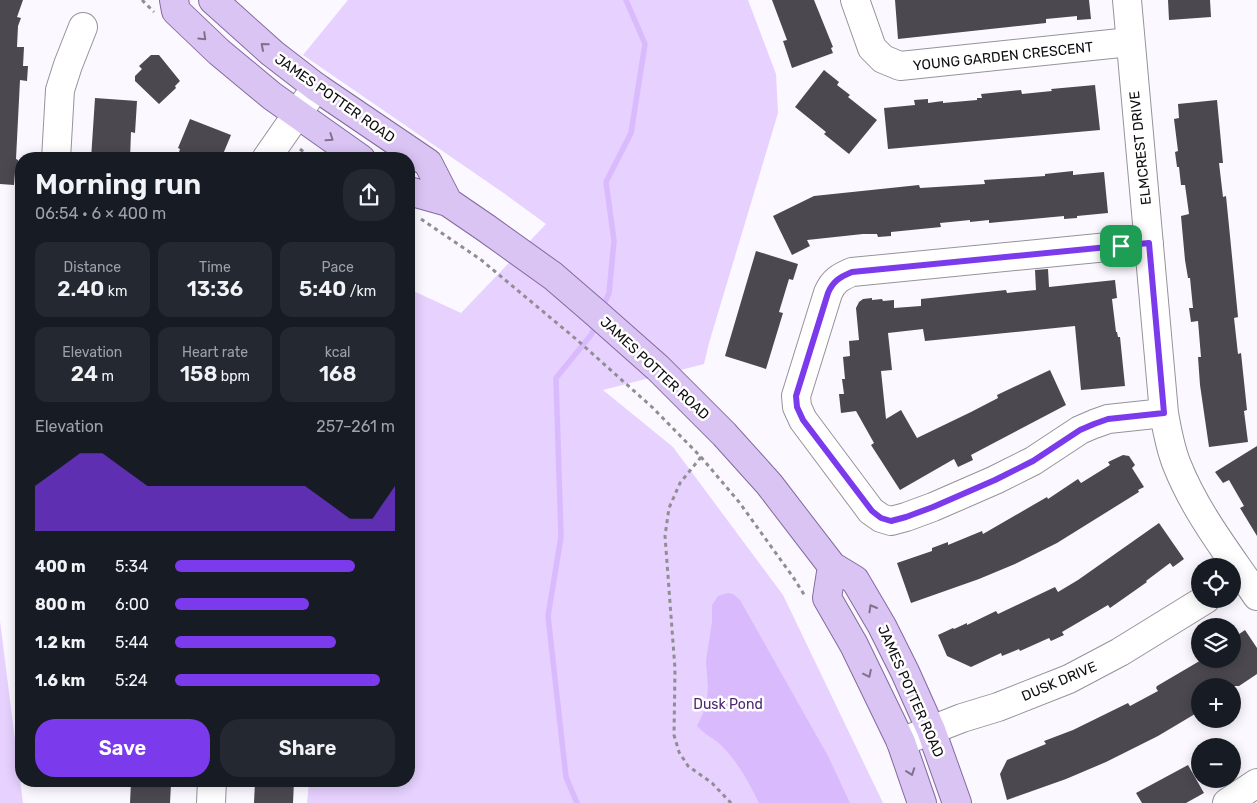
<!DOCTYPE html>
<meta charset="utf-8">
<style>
body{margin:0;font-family:Rubik,sans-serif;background:#242831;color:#f1f3f6;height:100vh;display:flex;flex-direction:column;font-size:19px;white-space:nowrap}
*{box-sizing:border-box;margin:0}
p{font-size:16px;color:#9ea1a6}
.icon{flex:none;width:28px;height:28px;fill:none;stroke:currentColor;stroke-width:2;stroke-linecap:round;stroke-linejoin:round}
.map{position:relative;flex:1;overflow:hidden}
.details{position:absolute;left:15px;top:152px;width:400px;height:635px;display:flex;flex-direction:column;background:#171b24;border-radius:20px;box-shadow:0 2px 12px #0003}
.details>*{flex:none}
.tools{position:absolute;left:1191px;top:558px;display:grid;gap:10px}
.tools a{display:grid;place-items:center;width:50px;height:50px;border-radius:50%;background:#171b24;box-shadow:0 2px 12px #0003;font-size:25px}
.pin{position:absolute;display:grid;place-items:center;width:42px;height:42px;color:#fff;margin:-21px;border-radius:10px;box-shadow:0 2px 8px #0006}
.round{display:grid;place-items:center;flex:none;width:52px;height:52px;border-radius:20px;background:#242831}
.headline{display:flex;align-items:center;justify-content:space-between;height:85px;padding:0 20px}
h1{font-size:28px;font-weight:600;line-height:38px}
.figures{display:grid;grid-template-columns:repeat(3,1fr);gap:8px;height:85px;padding:5px 20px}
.figures div{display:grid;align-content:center;border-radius:12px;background:#242831;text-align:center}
.figures b{font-size:21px;font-weight:600}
.figures small{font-size:14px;font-weight:400}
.figures p{font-size:14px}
.chart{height:140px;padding:10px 20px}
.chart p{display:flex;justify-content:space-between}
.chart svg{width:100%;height:90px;margin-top:5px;fill:#7c3aed;opacity:.7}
.action{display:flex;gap:10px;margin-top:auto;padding:10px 20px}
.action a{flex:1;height:58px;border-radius:20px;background:#7c3aed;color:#fff;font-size:20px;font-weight:600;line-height:58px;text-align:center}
.action a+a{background:#242831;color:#f1f3f6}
ul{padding:0 20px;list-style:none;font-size:16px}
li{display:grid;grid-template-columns:80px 60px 1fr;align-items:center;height:38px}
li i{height:12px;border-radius:6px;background:#7c3aed}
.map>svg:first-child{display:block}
.green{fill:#e6d1ff}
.water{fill:#d9bbfd}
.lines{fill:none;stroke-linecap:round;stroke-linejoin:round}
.stream{stroke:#d9bbfd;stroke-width:5.5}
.building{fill:#4b4850}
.minor-casing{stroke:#96929b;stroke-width:30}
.major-casing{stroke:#836a9f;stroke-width:30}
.path{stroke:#908e92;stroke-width:3;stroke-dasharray:4 4;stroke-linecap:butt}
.minor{stroke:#fff;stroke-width:28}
.major{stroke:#dac4f4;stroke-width:28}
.oneway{stroke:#7f728d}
.route-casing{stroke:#fff;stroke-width:10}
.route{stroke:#7c3aed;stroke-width:6}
.labels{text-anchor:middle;stroke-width:5;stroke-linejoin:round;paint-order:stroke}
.street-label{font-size:14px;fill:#0f0d10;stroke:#fff}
.park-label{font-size:14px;fill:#4e2671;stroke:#fff}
</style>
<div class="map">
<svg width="1257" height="803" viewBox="0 0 1257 803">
<rect width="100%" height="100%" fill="#fbf9ff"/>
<path class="green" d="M348 0H748L776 74 778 113 709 343 704 364 603 390 673 447 783 595 883 803H307L309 781H409V289L461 313 546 224 505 194 303 55Z
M0 621 23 803H0Z"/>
<path class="water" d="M728 593 733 594 740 600 828 756 850 803H759C749 783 738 762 722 746 714 738 705 735 697 726L706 707 708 687 706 661 712 622V605L718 596Z"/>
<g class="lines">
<path class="stream" d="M602 309 609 293 614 241 606 182 631 133 645 44 626 0
M577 803 566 777 548 616 561 537 556 378 591 335 597 323"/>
</g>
<path class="building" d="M0 0H23L17 17 21 18 18 26 17 47H24L23 66H28L27 81 20 80 16 159 18 160 17 173H15L14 185 0 184Z
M772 0H814L833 47 831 48 833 53 792 68 783 41 787 40Z
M895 0H1089L1091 19 1077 20V16L1046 19V23L898 39Z
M1168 0H1210L1211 17 1169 20Z
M151 55H159L180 81 175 86 176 88 159 104 135 81V76L142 69 139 66Z
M824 70 839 82 837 85 850 95 848 97 877 120 849 154 824 134 826 132 795 107Z
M1095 85 1100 130 888 149 884 108 915 105 914 100 928 99V103L943 101V103L977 100V98H982L981 94 1021 90 1022 94 1052 91 1051 89Z
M95 98 137 101 135 133 131 132 130 159H91Z
M1217 100 1223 163H1219L1223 197 1226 196 1229 226 1238 317 1234 318 1238 354 1241 353 1247 410 1244 411 1248 442 1209 447 1200 385 1198 357H1201L1198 321 1191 322 1189 308H1193L1190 278H1188L1185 260 1181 216 1189 214 1185 185H1181L1179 167H1177L1175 152 1178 151 1174 119 1179 118 1178 104Z
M190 119 231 135 221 159H177L180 149 178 148Z
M1073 171V175L1104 172 1108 213 1077 216V218L1064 219V216L989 223V220L970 222V220L940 223 941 227 891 232V236L878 237 877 234H863L807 240 810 246 792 255 773 216 814 196 919 185 920 188 985 184 984 180 1045 176V174Z
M756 251 798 264 793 280 789 279 779 312 783 313 766 369 725 356Z
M1048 269 1049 287 1115 280 1117 298 1112 299 1116 332H1117L1118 337H1120L1125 386 1081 390 1075 326 925 341 923 329 888 333 892 370 881 371 886 419 901 410 917 438 971 412 998 398 997 395 1050 370 1066 405 971 455 973 460 958 467 954 459 900 490 871 445 874 443 856 411 841 413 839 394H844L842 379H845L843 357 850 356 849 341 859 340 856 308 859 302 863 299 872 298V300L882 299 883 301 894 300V308L921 306V299L1006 290 1007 293 1036 290 1035 270Z
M1257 446V536L1240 508 1244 506 1229 480 1223 483 1215 472Z
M1123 455 1129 456 1135 465 1132 468 1144 487 1138 490 1139 492 1057 543 1015 564 979 579 911 603 897 563 932 551V548L948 542V545L982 531 983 534 1047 497 1048 499 1078 479 1081 483 1110 465 1108 462Z
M1159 523 1184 559 1173 567 1170 563 1146 581 1147 582 1110 608 1108 605 1062 632 1064 635 1051 641 1049 638 1020 651 1019 649 1002 656 1001 653 971 667 947 656 938 635 953 628 954 629 967 623V625L996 611 998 614 1055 587 1058 592 1078 580Z
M1245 630 1257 648V674L1239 686H1200V711L1158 736 1106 762 1066 779 1007 800 1000 774 1007 760 1046 744 1044 741 1073 730 1128 703 1130 706 1158 691 1156 688 1157 686 1203 659H1232V639Z
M1188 765 1204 793 1186 803H1142L1136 793Z
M255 781H294L293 803H254Z
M131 782 171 784 170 803H130Z"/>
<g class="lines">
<defs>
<path id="minor" d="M855 0 872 48 883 59 900 66 1130 42
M1127 0 1164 413C1167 430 1170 448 1177 465 1196 513 1228 553 1257 596
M56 159 60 90 68 65 83 27
M266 159 316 87
M1149 243 852 272C840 277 833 281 828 293L796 396 797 407 803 420 871 511 881 518 891 521 906 517 933 507 995 480 1033 461 1080 430 1094 424 1108 419 1164 413
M901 742 962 718 998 707 1069 679 1120 652 1206 599
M211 803 212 781
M1227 803 1257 783"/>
<path id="major" d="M174 0 176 11 219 52 272 96 361 159
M213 0 272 53 316 87 428 163 448 202
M409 191 448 202 486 228 553 276 597 314 658 368 724 434 769 484 832 566 855 580 882 626 905 672 931 730 957 803
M832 566 827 598 854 645 901 742 922 803"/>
</defs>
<use href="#minor" class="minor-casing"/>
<use href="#major" class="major-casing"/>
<path class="path" d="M142 0 154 12
M300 149 310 157H321
M421 219 480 259 576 339 652 407 701 457 739 502 793 577 805 596
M701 457 680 483 669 508 665 536 675 669 674 735 679 752 688 766 712 783 731 803"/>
<use href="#minor" class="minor"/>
<use href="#major" class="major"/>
</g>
<defs><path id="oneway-chevron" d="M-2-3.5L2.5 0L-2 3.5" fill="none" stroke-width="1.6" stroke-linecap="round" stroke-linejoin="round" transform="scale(1.25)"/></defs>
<g class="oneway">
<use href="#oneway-chevron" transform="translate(203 37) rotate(44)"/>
<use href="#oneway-chevron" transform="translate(264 46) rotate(-139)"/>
<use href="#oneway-chevron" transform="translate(330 138) rotate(34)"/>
<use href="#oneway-chevron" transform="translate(872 608) rotate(-120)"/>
<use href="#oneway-chevron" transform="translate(868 674) rotate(64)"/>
<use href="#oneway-chevron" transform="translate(911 772) rotate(70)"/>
</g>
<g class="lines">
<defs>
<path id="route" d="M1149 243 1164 413 1108 419 1094 424 1080 430 1033 461 995 480 933 507 906 517 891 521 881 518 872 511 803 420 797 407 796 396 828 293C833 281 840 277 852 272Z"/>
</defs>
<use href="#route" class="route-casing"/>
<use href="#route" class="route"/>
</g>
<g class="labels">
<g class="street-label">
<text transform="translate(1003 56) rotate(-6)" y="5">YOUNG GARDEN CRESCENT</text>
<text transform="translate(335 98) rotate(35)" y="5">JAMES POTTER ROAD</text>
<text transform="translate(1140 148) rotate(-96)" y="5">ELMCREST DRIVE</text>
<text transform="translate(655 368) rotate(43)" y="5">JAMES POTTER ROAD</text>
<text transform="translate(1059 681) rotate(-23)" y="5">DUSK DRIVE</text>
<text transform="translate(911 691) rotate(66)" y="5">JAMES POTTER ROAD</text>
</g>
<g class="park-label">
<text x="728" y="709">Dusk Pond</text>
</g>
</g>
</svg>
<div class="tools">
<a><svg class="icon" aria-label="locate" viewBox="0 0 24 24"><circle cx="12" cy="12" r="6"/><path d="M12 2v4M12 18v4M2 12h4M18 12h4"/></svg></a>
<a><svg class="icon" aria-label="layers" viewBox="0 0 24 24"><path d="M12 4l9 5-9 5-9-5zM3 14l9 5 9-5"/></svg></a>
<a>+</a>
<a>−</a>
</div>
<div class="pin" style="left:1121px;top:246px;background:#1e9e55"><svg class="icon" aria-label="arrive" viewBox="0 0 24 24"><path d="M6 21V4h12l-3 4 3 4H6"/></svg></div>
<section class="details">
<div class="headline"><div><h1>Morning run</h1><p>06:54 · 6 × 400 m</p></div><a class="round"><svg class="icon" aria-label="share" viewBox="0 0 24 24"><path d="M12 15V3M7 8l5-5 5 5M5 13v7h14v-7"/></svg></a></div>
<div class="figures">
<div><p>Distance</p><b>2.40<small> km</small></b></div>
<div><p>Time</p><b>13:36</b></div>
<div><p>Pace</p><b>5:40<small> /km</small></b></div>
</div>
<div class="figures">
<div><p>Elevation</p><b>24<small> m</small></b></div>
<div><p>Heart rate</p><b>158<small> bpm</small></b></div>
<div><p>kcal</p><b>168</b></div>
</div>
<div class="chart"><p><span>Elevation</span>257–261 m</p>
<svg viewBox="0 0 160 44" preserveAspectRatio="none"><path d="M0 44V22L10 14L20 6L30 6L40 14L50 22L60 22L70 22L80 22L90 22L100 22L110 22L120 22L130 30L140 38L150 38L160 22V44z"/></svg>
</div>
<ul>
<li><b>400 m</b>5:34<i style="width:82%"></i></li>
<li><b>800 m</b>6:00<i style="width:61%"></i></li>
<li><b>1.2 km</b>5:44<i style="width:73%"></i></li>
<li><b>1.6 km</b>5:24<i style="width:93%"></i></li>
</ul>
<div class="action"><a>Save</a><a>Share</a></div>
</section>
</div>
